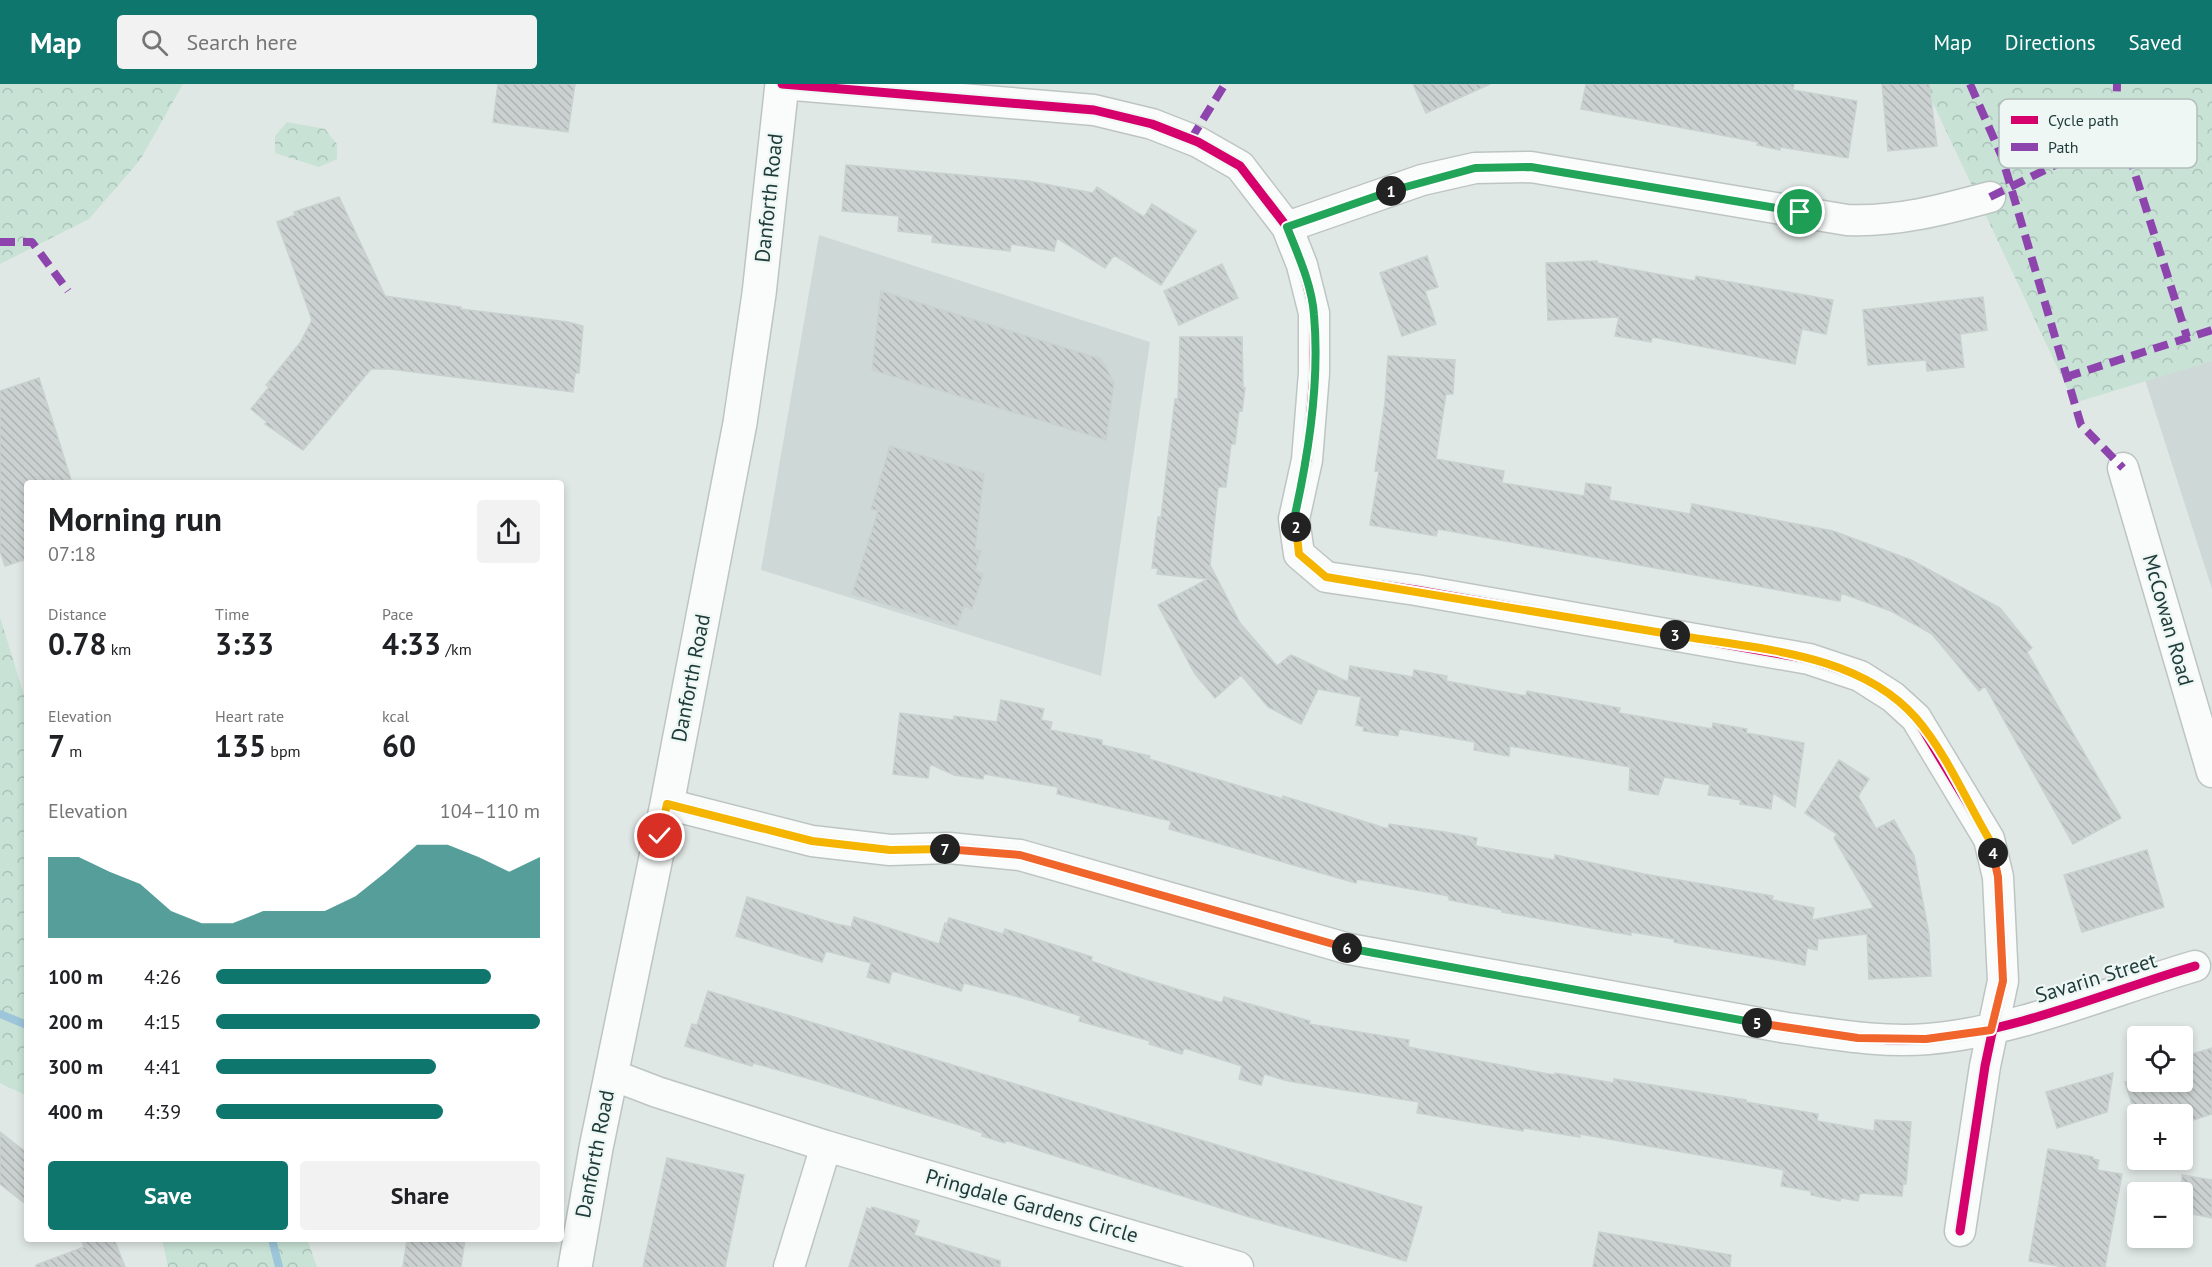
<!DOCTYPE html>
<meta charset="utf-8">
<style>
body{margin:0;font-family:"PT Sans",sans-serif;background:#f2f2f2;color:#202124;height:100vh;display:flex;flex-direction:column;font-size:22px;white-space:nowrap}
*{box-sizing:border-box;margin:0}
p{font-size:20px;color:#757577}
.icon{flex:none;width:33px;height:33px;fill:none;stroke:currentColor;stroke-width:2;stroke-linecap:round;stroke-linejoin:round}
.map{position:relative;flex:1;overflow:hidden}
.sheet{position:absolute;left:24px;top:396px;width:540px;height:762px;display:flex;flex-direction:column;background:#fff;border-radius:6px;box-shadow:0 3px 9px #0003}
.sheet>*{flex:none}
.controls{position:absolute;left:2127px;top:942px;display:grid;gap:12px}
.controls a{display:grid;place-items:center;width:66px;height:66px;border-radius:6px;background:#fff;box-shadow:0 3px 9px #0003;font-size:30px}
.pin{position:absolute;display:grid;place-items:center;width:51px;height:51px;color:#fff;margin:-26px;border:3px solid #fff;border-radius:50%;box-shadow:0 2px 6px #0007}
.km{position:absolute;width:30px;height:30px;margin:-15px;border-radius:50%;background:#222;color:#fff;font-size:16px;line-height:30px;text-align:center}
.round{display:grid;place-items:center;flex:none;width:63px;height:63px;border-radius:6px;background:#f2f2f2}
.head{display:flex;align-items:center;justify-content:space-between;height:102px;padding:0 24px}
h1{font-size:33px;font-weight:700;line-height:45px}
.figures{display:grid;grid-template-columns:repeat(3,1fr);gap:9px;height:102px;padding:6px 24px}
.figures div{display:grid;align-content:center}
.figures b{font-size:30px;font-weight:700}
.figures small{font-size:16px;font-weight:400}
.figures p{font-size:16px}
.chart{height:168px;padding:12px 24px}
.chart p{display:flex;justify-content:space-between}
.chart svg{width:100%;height:108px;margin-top:6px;fill:#0f766e;opacity:.7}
.primary-button{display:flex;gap:12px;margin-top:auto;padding:12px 24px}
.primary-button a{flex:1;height:69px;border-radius:6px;background:#0f766e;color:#fff;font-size:24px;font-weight:700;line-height:69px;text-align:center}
.primary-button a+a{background:#f2f2f2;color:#202124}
ul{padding:0 24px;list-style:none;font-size:20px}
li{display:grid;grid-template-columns:96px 72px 1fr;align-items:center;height:45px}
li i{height:15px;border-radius:8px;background:#0f766e}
header{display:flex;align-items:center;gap:36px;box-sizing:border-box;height:84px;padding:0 30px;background:#0f766e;color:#fff}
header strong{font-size:28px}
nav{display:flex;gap:33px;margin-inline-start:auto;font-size:21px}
.search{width:420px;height:54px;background:#f2f2f2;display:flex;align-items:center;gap:15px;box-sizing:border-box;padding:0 21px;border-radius:6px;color:#757577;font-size:22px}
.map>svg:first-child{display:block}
.built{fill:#ced9d7}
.park{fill:url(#park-crowns)}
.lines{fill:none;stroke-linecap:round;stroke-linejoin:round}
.stream{stroke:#9dc6da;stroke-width:8}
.building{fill:url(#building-back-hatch);stroke:#c9d1cf;stroke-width:1.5}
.minor-casing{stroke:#bdc5c3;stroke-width:33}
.secondary-casing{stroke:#bdc5c4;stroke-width:36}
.minor{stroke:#fafcfb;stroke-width:30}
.secondary{stroke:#fafcfb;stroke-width:33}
.quiet{stroke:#8e44ad;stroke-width:8;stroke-dasharray:15 8;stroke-linecap:butt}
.cycleway-casing{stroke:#eef7f4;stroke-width:13}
.cycleway{stroke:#d6006c;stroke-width:9}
.split-1-casing{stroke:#fff;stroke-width:12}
.split-2-casing{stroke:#fff;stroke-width:12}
.split-3-casing{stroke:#fff;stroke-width:12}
.split-4-casing{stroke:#fff;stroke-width:12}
.split-5-casing{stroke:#fff;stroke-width:12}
.split-6-casing{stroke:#fff;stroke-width:12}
.split-7-casing{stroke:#fff;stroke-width:12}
.split-8-casing{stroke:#fff;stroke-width:12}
.split-1{stroke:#22a559;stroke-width:8}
.split-2{stroke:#22a559;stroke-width:8}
.split-3{stroke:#f5b400;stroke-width:8}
.split-4{stroke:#f5b400;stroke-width:8}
.split-5{stroke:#f0652b;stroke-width:8}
.split-6{stroke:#22a559;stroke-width:8}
.split-7{stroke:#f0652b;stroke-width:8}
.split-8{stroke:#f5b400;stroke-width:8}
.labels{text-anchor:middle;stroke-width:4.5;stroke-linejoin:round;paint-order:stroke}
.street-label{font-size:21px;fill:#1e3b39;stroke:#eef7f4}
.key{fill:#eef7f4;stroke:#b0bfbc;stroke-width:1.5}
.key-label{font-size:16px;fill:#1e3b39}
</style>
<header>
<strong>Map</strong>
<div class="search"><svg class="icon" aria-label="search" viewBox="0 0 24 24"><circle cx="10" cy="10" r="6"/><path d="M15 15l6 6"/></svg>Search here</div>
<nav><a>Map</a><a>Directions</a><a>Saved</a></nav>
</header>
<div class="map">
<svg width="2212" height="1183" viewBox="0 0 2212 1183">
<defs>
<pattern id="park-crowns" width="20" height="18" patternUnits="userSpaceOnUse" patternTransform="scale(1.5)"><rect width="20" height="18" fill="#c8e2d6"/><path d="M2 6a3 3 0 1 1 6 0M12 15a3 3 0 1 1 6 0" fill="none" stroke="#abc3b8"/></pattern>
<pattern id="building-back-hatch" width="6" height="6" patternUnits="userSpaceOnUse" patternTransform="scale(1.5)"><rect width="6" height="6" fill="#cbd1d0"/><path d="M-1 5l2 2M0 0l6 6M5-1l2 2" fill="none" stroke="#aeb4b3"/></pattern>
</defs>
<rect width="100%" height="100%" fill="#e0e8e6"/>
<path class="built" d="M819 151 1150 258 1101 592 761 486Z
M2212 277V505L2145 296Z"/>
<path class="park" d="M0 0H183L140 76 89 135 0 180Z
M1924 0H2212V277L2074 319Z
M287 38 325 45 337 60V75L319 83 275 69V52Z
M0 533 27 621V1012L0 999Z
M162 1155H307L317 1183H168Z"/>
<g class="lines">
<path class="stream" d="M0 930 27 941
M272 1155 279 1183"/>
</g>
<path class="building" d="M498 0H575L568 48 493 38Z
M1413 0H1490L1426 29Z
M1586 0H1794L1793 6 1857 17 1848 74 1780 63V66L1757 61 1758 58 1581 25Z
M1882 0H1929L1937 62 1888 67Z
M846 81 1028 97 1093 109 1097 103 1144 133 1152 120 1196 147 1161 201 1114 171 1105 184 1057 154 1054 167 1011 160 1010 167 932 158 933 151 898 147 899 132 842 127Z
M339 113 385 212 461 223 460 225 568 238 583 242 579 289H575L573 308 390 285H371L303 366 265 340 267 338 251 325 269 303 266 301 300 259 312 236 277 138 295 131 294 128Z
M1427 172 1438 203 1425 207 1436 240 1402 252 1380 189Z
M1597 177V179L1695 197 1696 192 1833 216 1826 250 1802 245 1795 280 1652 253 1651 258 1615 252 1619 233 1548 236 1546 179Z
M1222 180 1238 214 1179 241 1164 207Z
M881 207 1101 275 1114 298 1106 356 872 286Z
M1983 213 1987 246 1960 250 1964 283 1927 287 1926 276 1868 281 1863 226Z
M1180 253H1242L1243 303 1245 304 1242 327 1239 326 1235 360H1231L1226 403H1218L1210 481 1240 539 1277 582 1291 571 1348 598 1350 582 1413 593 1414 586 1447 592 1446 597 1526 612 1527 607 1620 624 1619 629 1712 645 1713 639 1747 645 1746 649 1804 659 1795 723 1773 709 1771 725 1740 720 1741 716 1708 711 1710 701 1664 693 1658 711 1629 706 1630 683 1510 662 1509 672 1474 666 1475 658 1399 645 1398 652 1363 647 1364 643 1356 641 1361 613 1318 605 1301 640 1268 623 1241 591 1215 614 1195 590 1158 521 1208 495 1157 490 1158 484H1152L1158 433H1161L1175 315H1178Z
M1388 272 1455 276 1453 310H1446L1436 375 1504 387 1502 399 1584 412 1586 399 1611 403 1609 416 1690 430 1692 420 1833 447 1911 476 2000 524 2032 564 2027 568 2121 734 2073 760 1985 602 1979 607 1932 550 1891 527 1841 509 1840 517 1438 445 1436 452 1370 441 1379 387H1375L1385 318Z
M39 294 72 399H27V475L5 482 0 467V307Z
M890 362 984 390 975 465 981 467 975 487 983 490 972 525 964 522 957 542 852 510 878 427 871 425Z
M1001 616 1044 625 1041 636 1052 638 1050 646 1102 656V661L1150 672 1149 675 1283 715V712L1388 745 1389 740 1445 748 1477 754 1475 762 1555 776V771L1644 790 1773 812 1772 816 1814 824 1812 836 1874 824 1834 754 1837 750 1805 729 1839 676 1869 695 1858 712 1876 745 1894 736 1914 772 1929 850 1931 892 1869 895 1867 850 1818 855 1817 866 1807 864 1805 881 1674 858V855L1631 848V851L1502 828V826L1449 816V812L1357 795 1356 799 1169 745 1171 737 1057 710 1058 703 984 690 983 695 954 691 930 680 928 694 893 690 900 629 954 636V632L997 638Z
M2147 766 2164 823 2082 848 2064 791Z
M747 813 836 840 851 843 854 833 939 860 945 839 947 840 949 834 1003 850 1005 845 1092 873 1091 877 1131 891 1222 919 1224 913 1310 937 1309 940 1409 956 1408 963 1479 977 1554 991 1555 989 1614 999V995L1746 1016V1018L1818 1030 1817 1037 1874 1047 1875 1036 1911 1038 1906 1100H1903L1902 1112 1860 1109 1858 1117 1841 1114 1840 1117 1811 1111V1107L1781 1102 1784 1086 1580 1050V1053L1524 1044 1523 1047 1417 1029 1419 1018 1288 997 1264 990 1261 1001 1239 995 1242 982 1184 964 1182 970 1149 960 1150 957 1079 937 1081 932 1019 913 964 899 961 907 892 887 889 899 867 893 871 879 826 867 822 878 736 852Z
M708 907 1422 1123 1406 1177 1246 1132 1005 1056V1059L982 1052 983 1049 953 1039 817 997 753 979 752 982 685 962 692 940 697 941Z
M2212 964V1030L2193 1036 2192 1030H2135L2125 998H2182V973Z
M2113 989 2107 1028 2057 1044 2046 1008Z
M0 1048 27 1069V1121L0 1100Z
M2048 1065 2093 1073V1075L2099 1076 2097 1086 2122 1090 2105 1183H2064L2029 1177Z
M667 1074 744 1091 725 1183H643Z
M2182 1091 2212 1096V1134L2182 1128Z
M872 1123 919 1137 914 1151 1000 1177V1183H849L867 1124 871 1126Z
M1599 1148 1731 1171 1730 1183H1593Z
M81 1155H114L125 1183H36V1181L84 1163Z
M407 1155H465L461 1183H403Z"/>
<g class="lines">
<defs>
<path id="minor" d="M782 0 1094 26 1152 40 1198 58 1240 82 1287 143 1302 181 1314 229V289L1307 376 1294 435 1299 470 1326 493 1416 506 1809 575 1860 592 1893 613 1916 634 1989 755 1998 793 2003 897 1985 982 1960 1147
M1287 143 1422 96 1475 84 1531 83 1847 136C1897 138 1942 126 1990 113
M2123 384 2212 688
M667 720 812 757 890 766 949 764 1020 771 1349 865 1787 944C1833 950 1881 959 1928 955 2015 948 2110 907 2195 882
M610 990 657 1008 826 1062 1238 1183
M789 1183 826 1062"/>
<path id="secondary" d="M575 1183 596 1064 667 720 740 339 759 210 782 0"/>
</defs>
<use href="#minor" class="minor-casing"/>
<use href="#secondary" class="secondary-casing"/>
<use href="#minor" class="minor"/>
<use href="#secondary" class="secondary"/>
<path class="quiet" d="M1970 0 2002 73 2081 341 2123 384
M2116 51 2129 71 2187 253
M1191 55 1225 0
M1990 113 2116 51 2117 0
M0 158H32L68 207
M2066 293 2212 246"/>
<defs>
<path id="cycleway" d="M782 0 1094 26 1152 40 1198 58 1240 82 1287 143 1302 181 1314 229V289L1307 376 1294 435 1299 470 1326 493 1416 506 1809 575 1860 592 1893 613 1916 634 1989 755 1998 793 2003 897 1985 982 1960 1147
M667 720 812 757 890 766 949 764 1020 771 1349 865 1787 944C1833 950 1881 959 1928 955 2015 948 2110 907 2195 882"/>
</defs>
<use href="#cycleway" class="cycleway-casing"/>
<use href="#cycleway" class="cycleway"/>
</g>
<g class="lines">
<defs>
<path id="split-1" d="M1391 107 1475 84 1531 83 1800 128"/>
<path id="split-2" d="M1296 443 1294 435C1309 369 1320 298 1314 231 1312 201 1298 171 1287 143L1391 107"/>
<path id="split-3" d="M1296 443 1299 470 1326 493 1675 551"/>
<path id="split-4" d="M1675 551C1755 565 1858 568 1916 634 1946 669 1966 716 1989 755L1993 769"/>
<path id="split-5" d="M1757 939 1858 954 1926 955 1991 946 2003 897 1998 793 1993 769"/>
<path id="split-6" d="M1347 864 1757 939"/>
<path id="split-7" d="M945 765 1020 771 1347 864"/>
<path id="split-8" d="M660 752 667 720 812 757 890 766 945 765"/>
</defs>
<use href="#split-1" class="split-1-casing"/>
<use href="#split-2" class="split-2-casing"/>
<use href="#split-3" class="split-3-casing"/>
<use href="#split-4" class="split-4-casing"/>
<use href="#split-5" class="split-5-casing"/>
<use href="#split-6" class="split-6-casing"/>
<use href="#split-7" class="split-7-casing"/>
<use href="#split-8" class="split-8-casing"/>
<use href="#split-1" class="split-1"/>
<use href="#split-2" class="split-2"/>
<use href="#split-3" class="split-3"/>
<use href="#split-4" class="split-4"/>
<use href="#split-5" class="split-5"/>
<use href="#split-6" class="split-6"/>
<use href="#split-7" class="split-7"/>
<use href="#split-8" class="split-8"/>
</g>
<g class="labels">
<g class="street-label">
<text transform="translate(769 114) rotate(-84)" y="7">Danforth Road</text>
<text transform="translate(2168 536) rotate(74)" y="7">McCowan Road</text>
<text transform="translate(691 594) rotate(-79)" y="7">Danforth Road</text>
<text transform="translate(2096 894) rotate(-17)" y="7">Savarin Street</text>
<text transform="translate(595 1070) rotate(-79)" y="7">Danforth Road</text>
<text transform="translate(1032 1122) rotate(16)" y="7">Pringdale Gardens Circle</text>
</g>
</g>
<rect x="1999" y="15" width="198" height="69" rx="9" class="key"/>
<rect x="2011" y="32" width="27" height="8" fill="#d6006c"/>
<rect x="2011" y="59" width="27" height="8" fill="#8e44ad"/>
<g class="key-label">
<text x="2048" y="42">Cycle path</text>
<text x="2048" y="69">Path</text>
</g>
</svg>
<div class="controls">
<a><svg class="icon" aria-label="locate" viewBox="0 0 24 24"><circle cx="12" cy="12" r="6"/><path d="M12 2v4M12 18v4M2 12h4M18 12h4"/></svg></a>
<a>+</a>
<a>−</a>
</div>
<div class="pin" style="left:1800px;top:128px;background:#1e9e55"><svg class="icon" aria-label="arrive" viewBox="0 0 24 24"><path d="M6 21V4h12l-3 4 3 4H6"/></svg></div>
<div class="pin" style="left:660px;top:752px;background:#d93025"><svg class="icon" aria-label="check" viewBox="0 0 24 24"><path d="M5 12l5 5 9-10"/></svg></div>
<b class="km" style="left:1391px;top:107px">1</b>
<b class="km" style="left:1296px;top:443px">2</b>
<b class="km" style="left:1675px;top:551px">3</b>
<b class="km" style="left:1993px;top:769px">4</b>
<b class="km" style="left:1757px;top:939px">5</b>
<b class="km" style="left:1347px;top:864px">6</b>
<b class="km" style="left:945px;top:765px">7</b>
<section class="sheet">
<div class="head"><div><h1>Morning run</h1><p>07:18</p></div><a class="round"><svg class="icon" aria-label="share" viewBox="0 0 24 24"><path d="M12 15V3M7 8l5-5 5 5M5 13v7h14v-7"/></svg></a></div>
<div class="figures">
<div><p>Distance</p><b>0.78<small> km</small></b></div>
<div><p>Time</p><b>3:33</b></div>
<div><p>Pace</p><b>4:33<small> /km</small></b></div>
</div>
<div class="figures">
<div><p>Elevation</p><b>7<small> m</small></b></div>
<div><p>Heart rate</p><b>135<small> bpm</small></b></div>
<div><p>kcal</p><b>60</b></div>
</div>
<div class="chart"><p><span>Elevation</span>104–110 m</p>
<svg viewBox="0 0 160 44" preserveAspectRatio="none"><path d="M0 44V11L10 11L20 17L30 22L40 33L50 38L60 38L70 33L80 33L90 33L100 27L110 17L120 6L130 6L140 11L150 17L160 11V44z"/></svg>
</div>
<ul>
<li><b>100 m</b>4:26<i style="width:85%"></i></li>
<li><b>200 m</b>4:15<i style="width:100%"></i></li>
<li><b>300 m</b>4:41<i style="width:68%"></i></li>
<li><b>400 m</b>4:39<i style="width:70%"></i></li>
</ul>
<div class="primary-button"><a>Save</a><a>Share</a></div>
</section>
</div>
